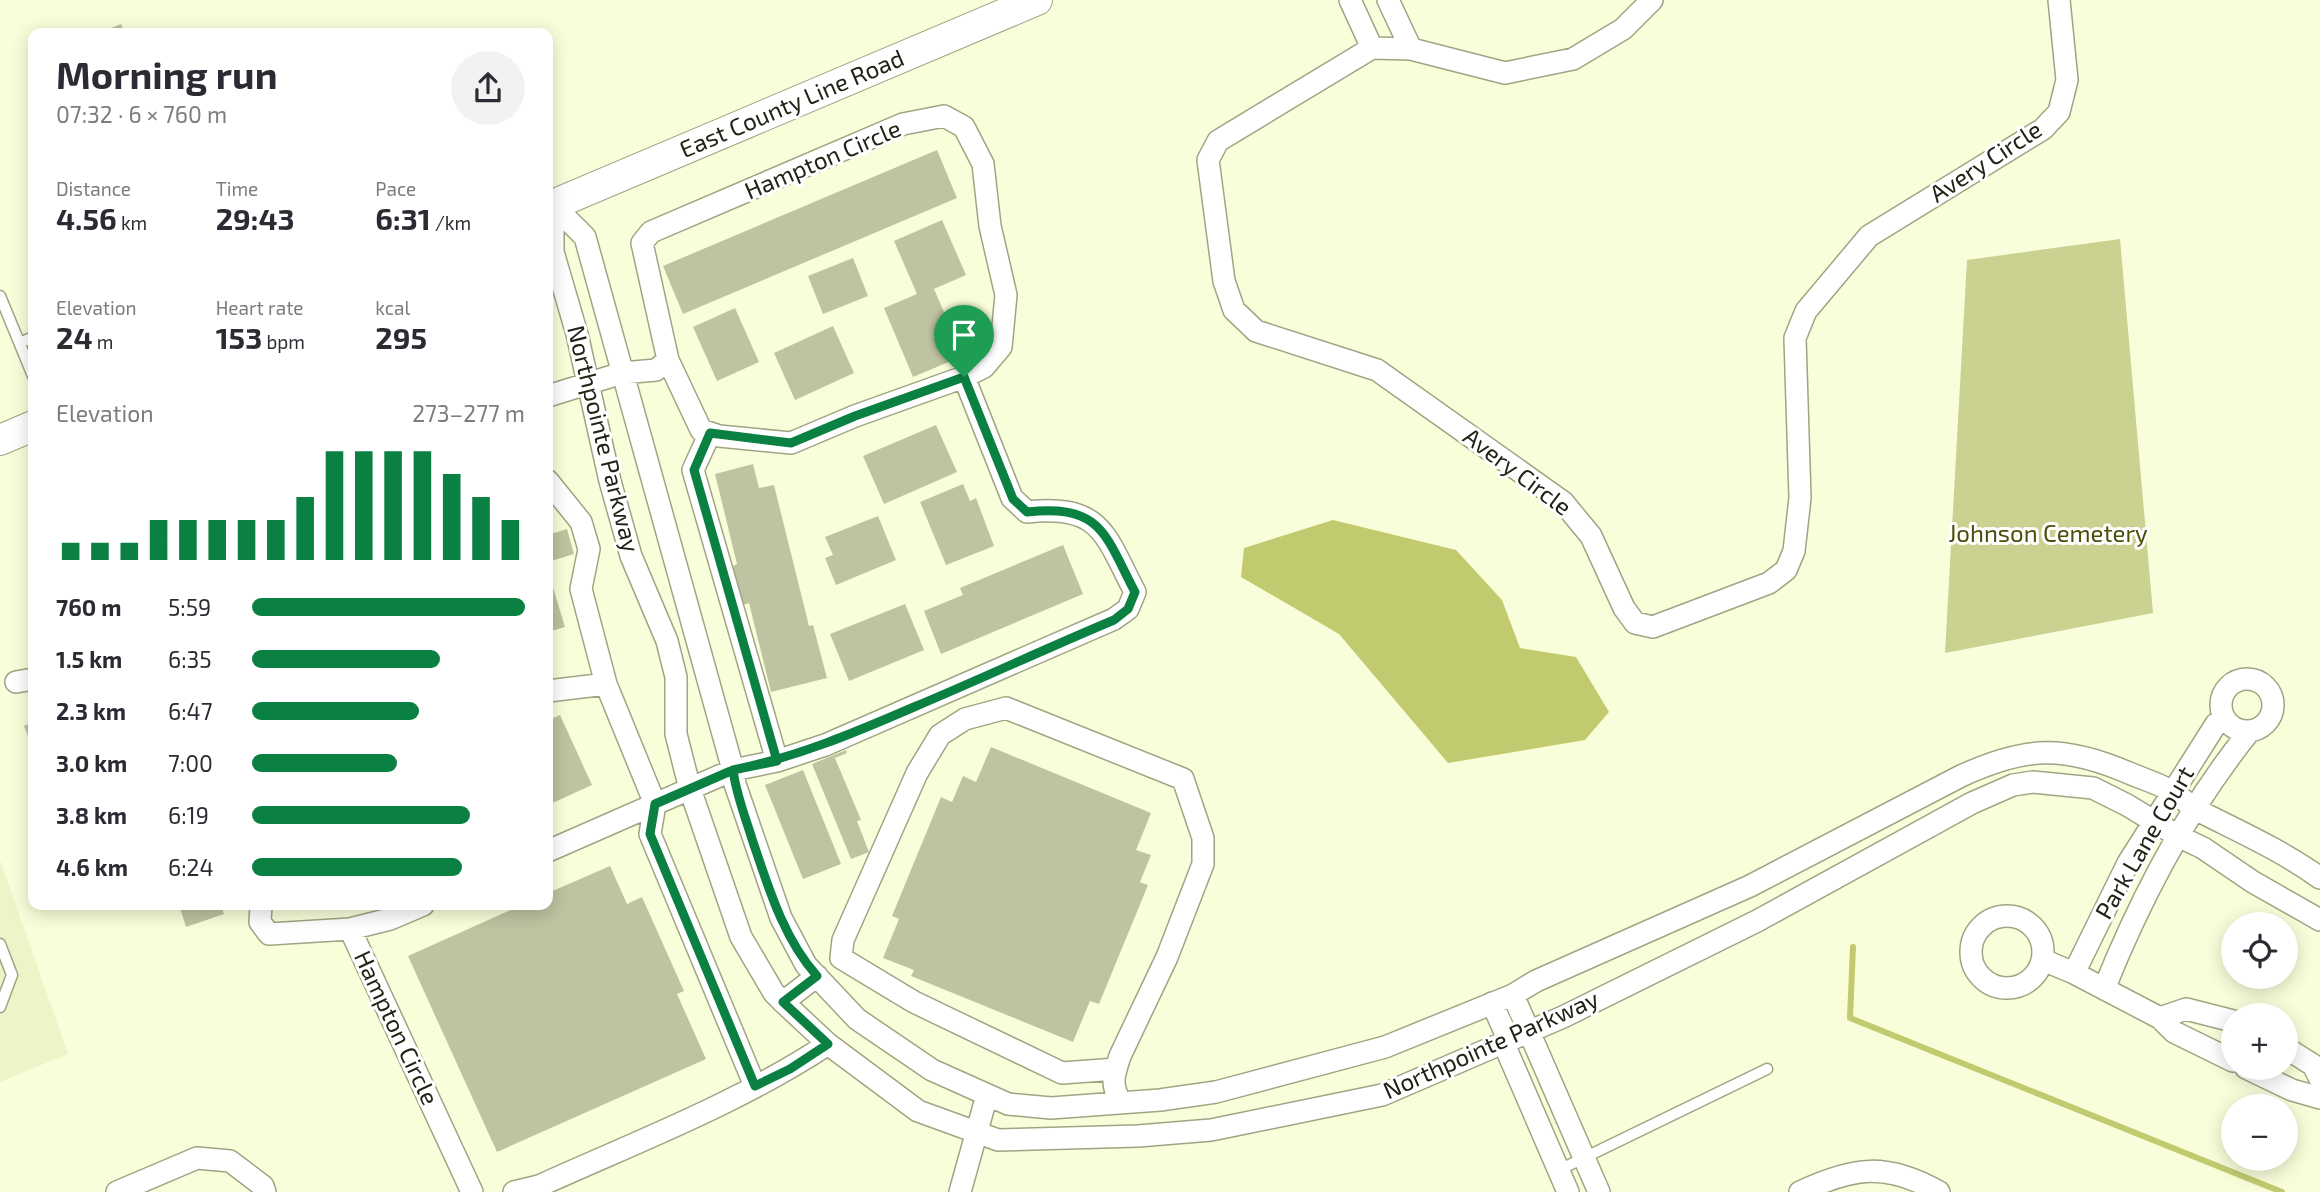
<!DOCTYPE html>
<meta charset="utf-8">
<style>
body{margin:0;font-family:"Exo 2",sans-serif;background:#f2f2f3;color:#2b2b33;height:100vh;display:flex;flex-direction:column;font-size:26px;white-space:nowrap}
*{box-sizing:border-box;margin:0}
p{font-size:23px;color:#7c7c81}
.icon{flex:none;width:38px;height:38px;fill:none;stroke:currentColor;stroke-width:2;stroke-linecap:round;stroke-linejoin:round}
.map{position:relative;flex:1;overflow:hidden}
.panel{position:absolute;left:28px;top:28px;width:525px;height:882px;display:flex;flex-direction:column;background:#fff;border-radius:14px;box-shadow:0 4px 18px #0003}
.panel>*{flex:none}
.controls{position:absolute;left:2221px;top:912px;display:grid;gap:14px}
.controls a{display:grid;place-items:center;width:77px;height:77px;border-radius:50%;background:#fff;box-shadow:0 4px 18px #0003;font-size:35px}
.pin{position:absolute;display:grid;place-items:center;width:60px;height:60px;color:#fff;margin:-72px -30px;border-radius:50% 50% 50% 0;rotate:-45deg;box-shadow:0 0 7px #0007}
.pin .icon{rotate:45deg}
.round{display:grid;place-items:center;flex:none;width:74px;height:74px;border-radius:37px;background:#f2f2f3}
.head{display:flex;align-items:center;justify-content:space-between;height:119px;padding:0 28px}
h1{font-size:38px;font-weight:700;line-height:52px}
.figures{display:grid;grid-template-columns:repeat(3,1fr);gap:10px;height:119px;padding:7px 28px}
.figures div{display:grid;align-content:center}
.figures b{font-size:30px;font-weight:700}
.figures small{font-size:19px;font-weight:400}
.figures p{font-size:19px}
.chart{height:196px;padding:14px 28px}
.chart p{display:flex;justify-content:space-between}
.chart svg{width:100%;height:126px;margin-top:7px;stroke:#0b8043;stroke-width:6}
ul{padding:0 28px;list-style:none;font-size:23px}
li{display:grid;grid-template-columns:112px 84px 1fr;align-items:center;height:52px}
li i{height:18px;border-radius:9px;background:#0b8043}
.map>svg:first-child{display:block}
.built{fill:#eef3c8}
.green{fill:#cad191}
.water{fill:#c2ca70}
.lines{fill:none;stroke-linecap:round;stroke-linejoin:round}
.stream{stroke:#c2ca70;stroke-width:6}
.building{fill:#bfc3a1}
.service-casing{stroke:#a0a483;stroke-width:13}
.minor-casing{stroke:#a0a483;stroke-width:24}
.secondary-casing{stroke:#a0a483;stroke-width:32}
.service{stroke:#fff;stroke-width:10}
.minor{stroke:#fff;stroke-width:21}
.secondary{stroke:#fff;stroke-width:30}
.route-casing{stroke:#fff;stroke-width:14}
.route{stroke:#0b8043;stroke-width:9}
.labels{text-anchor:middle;stroke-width:6;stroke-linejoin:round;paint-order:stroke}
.street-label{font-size:24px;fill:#222316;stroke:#fff}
.park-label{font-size:24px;fill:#4b4f09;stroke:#fff}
</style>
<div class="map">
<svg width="2320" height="1192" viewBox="0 0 2320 1192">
<rect width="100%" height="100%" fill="#f9feda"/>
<path class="built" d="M0 860 68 1054 0 1082Z"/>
<path class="green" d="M2120 239 2153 613 1945 653 1967 260Z"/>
<path class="water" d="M1333 520 1456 550 1502 600 1520 648 1576 657 1609 712 1585 740 1448 763 1339 634 1241 577 1244 548Z"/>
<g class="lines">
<path class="stream" d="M1853 947 1850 1018 2282 1192"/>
</g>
<path class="building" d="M121 24 125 33H99Z
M937 150 957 198 683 314 663 266Z
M942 220 966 275 934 289 963 356 913 377 884 308 917 294 894 241Z
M853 258 868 296 823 314 808 276Z
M735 308 759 362 717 381 693 327Z
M833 326 854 373 795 400 774 353Z
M936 425 957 472 884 504 863 456Z
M753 464 759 488 774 485 809 626 813 625 827 678 771 692 749 603 743 605 733 566 737 564 715 474Z
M963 484 970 501 976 498 994 546 946 565 920 502Z
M878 516 896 560 836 585 825 558 833 555 825 537Z
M567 529 574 554 548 562V535Z
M1063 545 1083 594 941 654 924 611 963 595 960 588Z
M548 571 565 627 548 632Z
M905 604 924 650 849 681 830 634Z
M560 715 592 785 548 805V720Z
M33 722V748L24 726Z
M991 747 1151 813 1136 850 1151 855 1140 882 1148 885 1099 1004 1090 1001 1073 1042 911 976 914 970 883 958 899 919 892 916 941 797 952 802 963 776 976 782Z
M846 750 847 753 835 758 861 820 857 821 869 852 851 859 812 764Z
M803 770 841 864 803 879 765 785Z
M610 866 627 904 642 897 684 991 677 994 706 1059 497 1152 408 956 522 905H548V893Z
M179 905H221L224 914 186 927Z"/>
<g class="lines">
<defs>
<path id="service" d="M0 296 33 376
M20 343 33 337
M0 944 12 975 0 1007
M1559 1170 1767 1069"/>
<path id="minor" d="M1350 0 1372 48
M1388 0 1411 49
M1652 0 1623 29 1573 59 1505 73 1411 49 1372 48 1218 141 1208 160 1224 281 1234 310 1256 331 1377 370 1563 502 1591 536 1624 608 1635 623 1653 627 1769 583 1786 570 1794 551 1800 498 1795 338 1806 311 1869 236 2043 129 2059 112 2067 80 2059 0
M944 116 964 127 983 164 990 226 1006 295 1001 347 984 367 964 377 855 416 791 443 719 436 701 430 668 360 642 243 651 232 903 124Z
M553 205V252L577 334 610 481 631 556 667 641 676 677V734L690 789 741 937 774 993 783 1002 828 1044 918 1111 998 1140 1138 1136 1211 1130 1382 1095 1563 1017 1757 921 1972 803 2013 785 2033 782 2093 788 2127 805 2178 836 2203 848 2253 882 2320 920
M553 205 585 237 733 770 735 784 781 918 806 965 857 1019 932 1070 1008 1104 1051 1108 1160 1100 1216 1092 1385 1047 1513 995 1536 981 1750 886 1961 776C2026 746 2064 745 2129 773 2143 779 2160 784 2173 792 2182 798 2190 806 2199 811 2240 832 2283 851 2320 878
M548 396 622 373 656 370 668 360
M710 433 693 470 777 761
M548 481 581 522 589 549 581 589 606 684 655 804 650 834 755 1086
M2221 705a26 26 0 1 1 52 0a26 26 0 1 1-52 0Z
M16 682 33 679
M548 691 606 684
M548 851 733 770 777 761 825 745 1114 619 1128 609 1135 592C1105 535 1102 504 1027 512L1012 498 964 377
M261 905 260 922 269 934 350 929 472 1192
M1971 952a36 36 0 1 1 72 0a36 36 0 1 1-72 0Z
M350 929 390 919 423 905
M2043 960 2074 973 2160 1018 2174 1032 2233 1061
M2074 973 2128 863 2216 724 2224 719
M2104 989C2141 897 2187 809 2249 732
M1513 995 1599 1192
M783 1002 817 976
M1492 1003 1505 1032 1504 1044 1568 1192
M2160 1018 2186 1009 2233 1021
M2286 1048 2313 1065 2320 1079
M2246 1068 2292 1090 2320 1098
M1116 1069 1062 1073 914 1002 841 958 843 940 917 773 940 735 965 719 1006 708 1183 779 1203 838V864L1167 957 1120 1056C1113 1078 1111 1082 1120 1103
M117 1192 197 1158 230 1161 263 1186 265 1192
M514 1192 539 1186C636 1142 739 1103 828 1044
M960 1192 987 1095
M1800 1192C1853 1167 1886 1162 1939 1192"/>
<path id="secondary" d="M548 207 1037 0
M0 440 33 426"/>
</defs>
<use href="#service" class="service-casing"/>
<use href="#minor" class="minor-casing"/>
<use href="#secondary" class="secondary-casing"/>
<use href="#service" class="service"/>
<use href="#minor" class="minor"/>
<use href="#secondary" class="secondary"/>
</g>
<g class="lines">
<defs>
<path id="route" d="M964 377 855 416 791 443 710 433 694 470 777 761 733 770 655 804 650 834 755 1086 790 1069 828 1044 783 1002 817 976C783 938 768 886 752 839 745 816 736 794 733 770 797 757 854 733 914 707 981 679 1047 648 1114 620L1128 609 1135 592C1105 535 1102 504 1027 512L1013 499 964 377"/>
</defs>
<use href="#route" class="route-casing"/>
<use href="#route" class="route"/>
</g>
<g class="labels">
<g class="street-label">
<text transform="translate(792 104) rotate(-23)" y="8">East County Line Road</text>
<text transform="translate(823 160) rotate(-23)" y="8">Hampton Circle</text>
<text transform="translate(1986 162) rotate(-33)" y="8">Avery Circle</text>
<text transform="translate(603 439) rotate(76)" y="8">Northpointe Parkway</text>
<text transform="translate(1517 472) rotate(37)" y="8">Avery Circle</text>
<text transform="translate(2145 843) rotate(-60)" y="8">Park Lane Court</text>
<text transform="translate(396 1028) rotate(65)" y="8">Hampton Circle</text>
<text transform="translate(1491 1045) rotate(-24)" y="8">Northpointe Parkway</text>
</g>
<g class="park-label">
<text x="2048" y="542">Johnson Cemetery</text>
</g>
</g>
</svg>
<div class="controls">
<a><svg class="icon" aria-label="locate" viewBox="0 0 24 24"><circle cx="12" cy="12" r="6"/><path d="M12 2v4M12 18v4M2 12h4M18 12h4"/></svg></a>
<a>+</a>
<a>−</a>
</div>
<div class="pin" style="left:964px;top:377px;background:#1e9e55"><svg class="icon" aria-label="arrive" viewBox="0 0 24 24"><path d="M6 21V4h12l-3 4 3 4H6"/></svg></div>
<section class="panel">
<div class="head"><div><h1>Morning run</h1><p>07:32 · 6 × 760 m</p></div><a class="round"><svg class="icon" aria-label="share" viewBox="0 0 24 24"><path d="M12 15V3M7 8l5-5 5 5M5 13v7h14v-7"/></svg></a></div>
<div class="figures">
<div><p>Distance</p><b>4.56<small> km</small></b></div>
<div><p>Time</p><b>29:43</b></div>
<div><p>Pace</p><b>6:31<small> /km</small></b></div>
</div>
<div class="figures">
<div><p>Elevation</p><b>24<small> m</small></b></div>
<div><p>Heart rate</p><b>153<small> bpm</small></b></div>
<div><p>kcal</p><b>295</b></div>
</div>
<div class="chart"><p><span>Elevation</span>273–277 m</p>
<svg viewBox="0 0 160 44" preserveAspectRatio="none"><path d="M5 44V38M15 44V38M25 44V38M35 44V30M45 44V30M55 44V30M65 44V30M75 44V30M85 44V22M95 44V6M105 44V6M115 44V6M125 44V6M135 44V14M145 44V22M155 44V30"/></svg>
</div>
<ul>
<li><b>760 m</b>5:59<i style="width:100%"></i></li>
<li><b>1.5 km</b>6:35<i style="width:69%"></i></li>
<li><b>2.3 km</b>6:47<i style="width:61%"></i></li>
<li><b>3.0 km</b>7:00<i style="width:53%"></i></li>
<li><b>3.8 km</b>6:19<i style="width:80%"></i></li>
<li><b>4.6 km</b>6:24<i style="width:77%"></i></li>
</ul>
</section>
</div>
